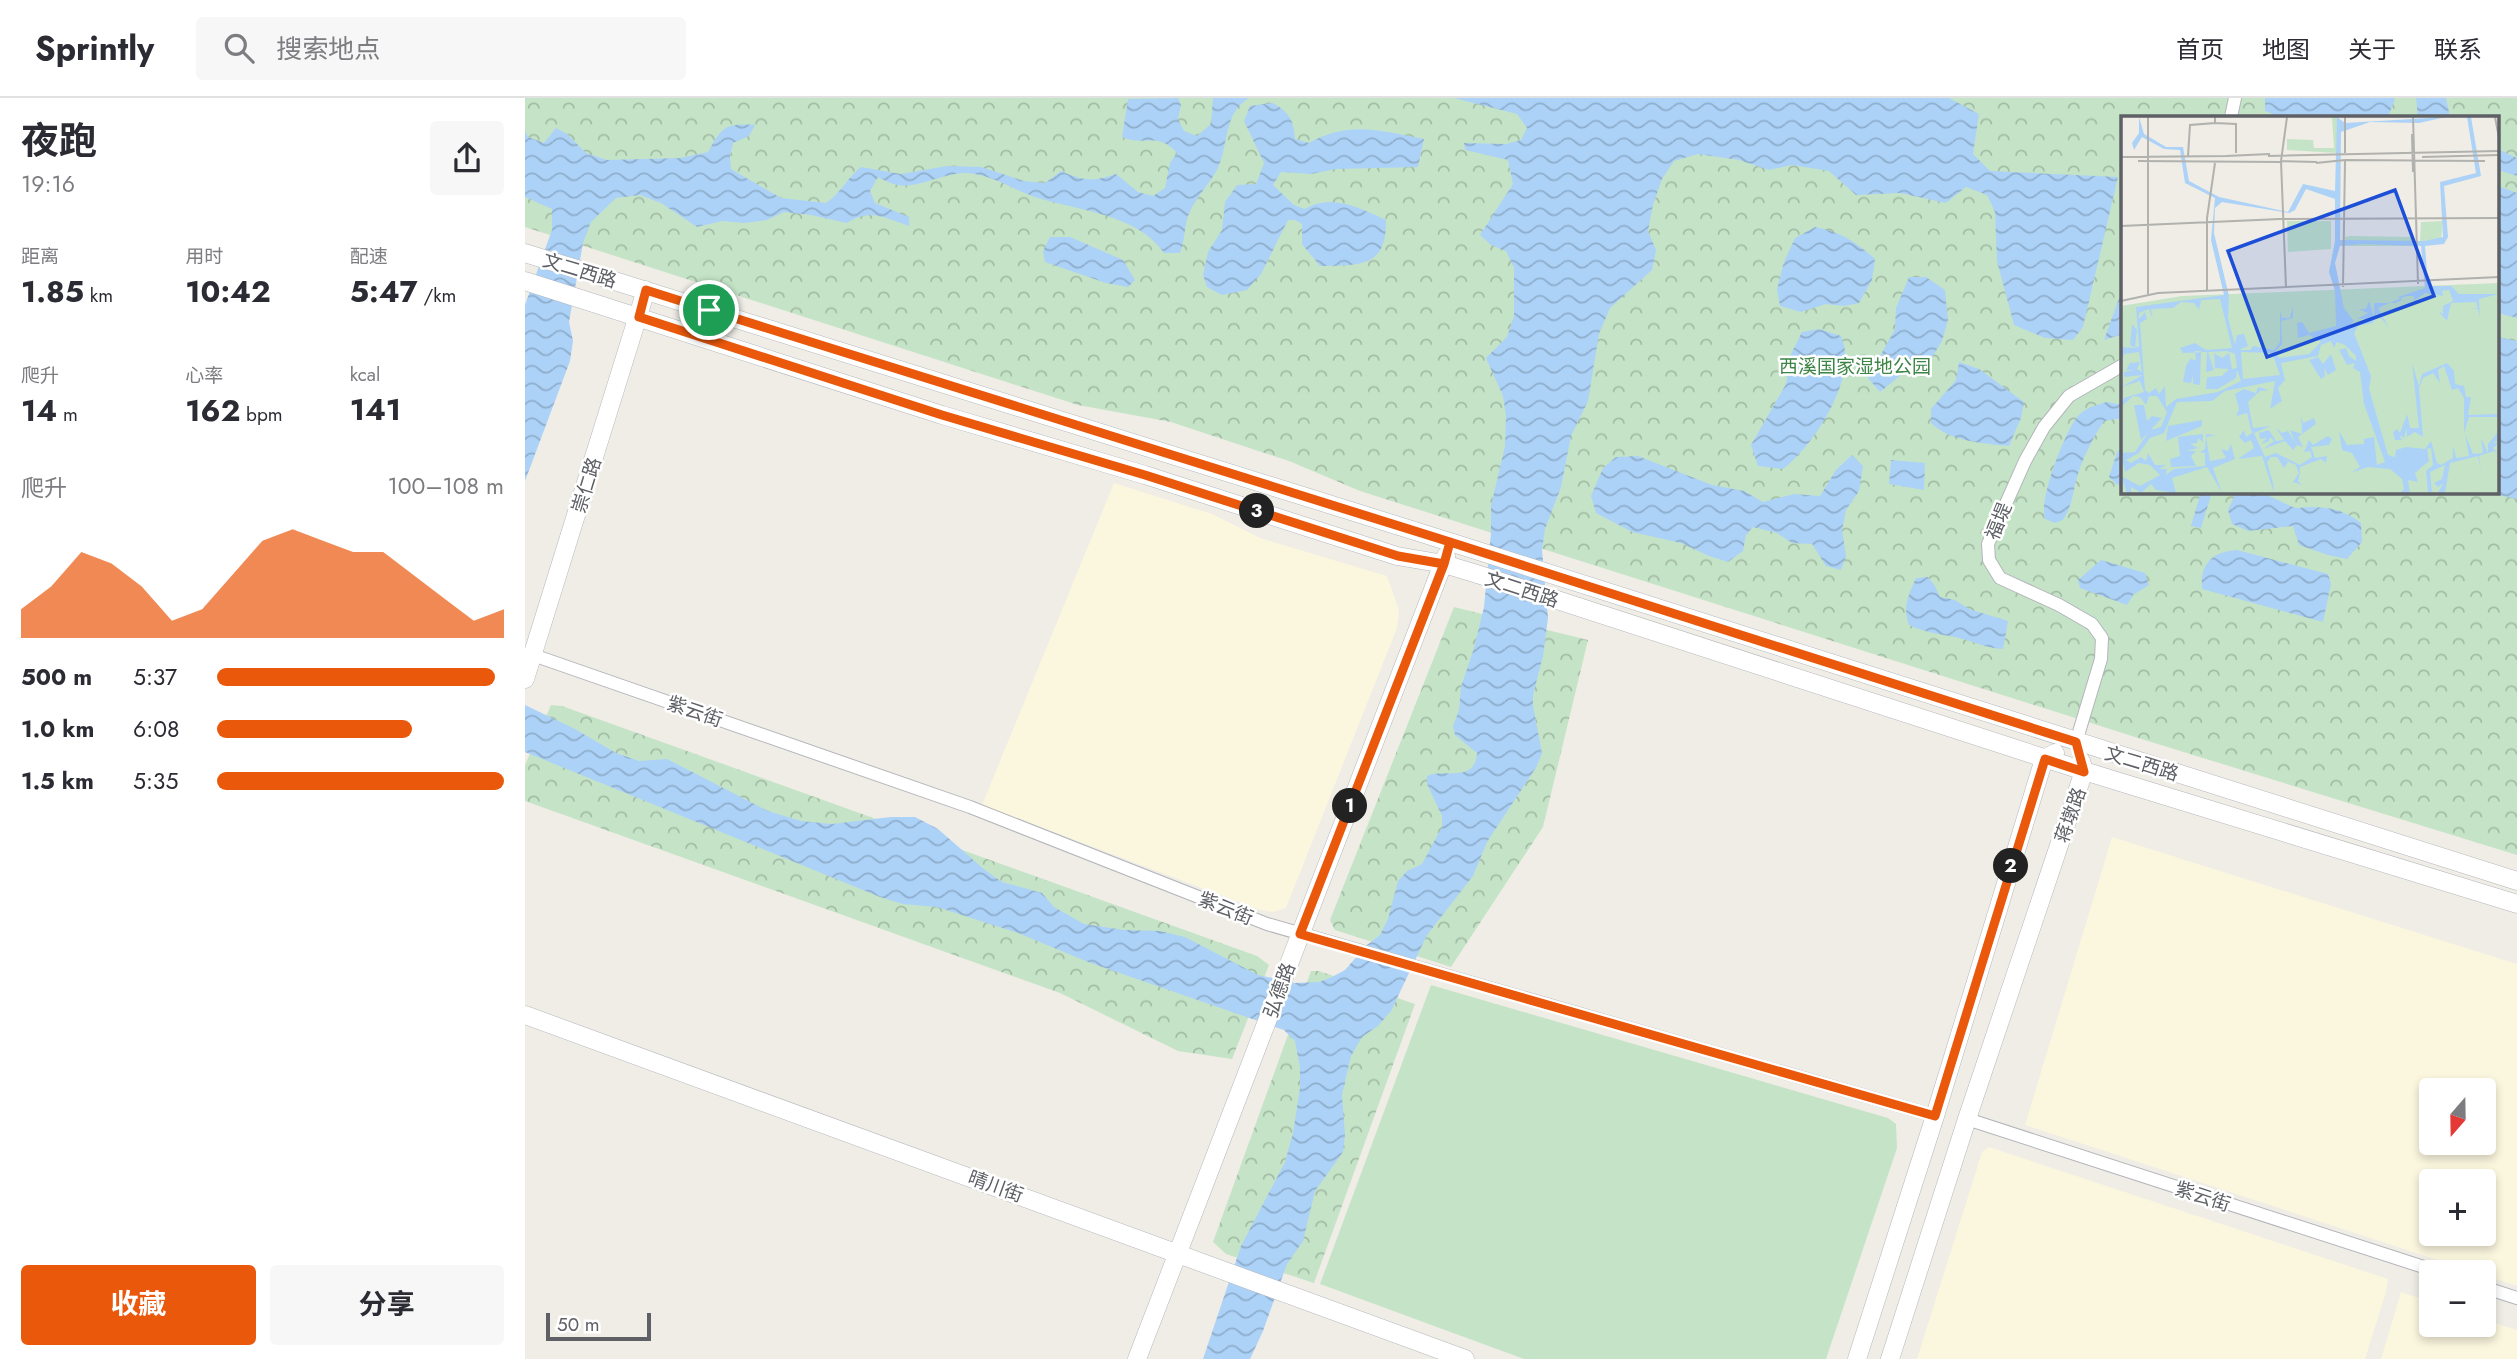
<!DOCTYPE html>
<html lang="zh">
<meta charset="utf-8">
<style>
body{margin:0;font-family:Jost,"Noto Sans SC",sans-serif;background:#f7f7f7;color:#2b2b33;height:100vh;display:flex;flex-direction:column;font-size:26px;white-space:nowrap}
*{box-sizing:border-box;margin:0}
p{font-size:23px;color:#7c7c81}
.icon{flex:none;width:38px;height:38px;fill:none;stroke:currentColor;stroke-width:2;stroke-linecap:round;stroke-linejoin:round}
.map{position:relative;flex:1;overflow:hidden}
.sheet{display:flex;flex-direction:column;background:#fff;width:525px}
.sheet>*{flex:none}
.needle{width:46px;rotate:200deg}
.tools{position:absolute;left:1894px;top:980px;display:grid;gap:14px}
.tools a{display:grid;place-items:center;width:77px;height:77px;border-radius:7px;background:#fff;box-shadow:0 4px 10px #0003;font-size:35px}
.scale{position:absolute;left:21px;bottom:18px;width:105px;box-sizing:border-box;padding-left:7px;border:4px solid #5e6065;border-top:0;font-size:19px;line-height:24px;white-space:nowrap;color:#5e6065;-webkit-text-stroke:5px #fff;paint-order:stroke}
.pin{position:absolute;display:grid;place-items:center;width:60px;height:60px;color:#fff;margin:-30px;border:4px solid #fff;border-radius:50%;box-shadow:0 2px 7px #0007}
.km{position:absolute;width:35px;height:35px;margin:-18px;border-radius:50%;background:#222;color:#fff;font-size:19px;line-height:35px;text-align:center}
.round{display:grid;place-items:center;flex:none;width:74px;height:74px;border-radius:7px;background:#f7f7f7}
.summary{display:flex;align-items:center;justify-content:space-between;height:119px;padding:0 21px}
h1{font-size:38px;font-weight:700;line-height:52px}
.metrics{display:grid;grid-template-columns:repeat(3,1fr);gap:10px;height:119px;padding:7px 21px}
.metrics div{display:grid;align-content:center}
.metrics b{font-size:30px;font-weight:700}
.metrics small{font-size:19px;font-weight:400}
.metrics p{font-size:19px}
.chart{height:196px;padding:14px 21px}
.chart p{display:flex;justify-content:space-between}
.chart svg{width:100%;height:126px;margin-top:7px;fill:#ea580c;opacity:.7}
.cta{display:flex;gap:14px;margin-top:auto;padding:14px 21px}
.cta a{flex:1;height:80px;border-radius:7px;background:#ea580c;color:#fff;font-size:28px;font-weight:700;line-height:80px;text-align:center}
.cta a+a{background:#f7f7f7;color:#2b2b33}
ul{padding:0 21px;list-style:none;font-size:23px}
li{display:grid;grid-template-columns:112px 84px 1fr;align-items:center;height:52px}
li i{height:18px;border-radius:9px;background:#ea580c}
header{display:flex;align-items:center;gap:42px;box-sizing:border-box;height:98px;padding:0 35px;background:#fff;border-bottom:2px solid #e1e1e2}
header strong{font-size:33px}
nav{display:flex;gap:38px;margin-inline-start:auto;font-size:24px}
.search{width:490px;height:63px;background:#f7f7f7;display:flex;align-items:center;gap:18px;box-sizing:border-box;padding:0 24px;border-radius:7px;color:#7c7c81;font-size:26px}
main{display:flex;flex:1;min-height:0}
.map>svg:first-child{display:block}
.commercial{fill:#fbf6de;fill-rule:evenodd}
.park{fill:url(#park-crowns);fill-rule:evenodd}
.pitch{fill:#c5e4c7}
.water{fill:url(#water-waves)}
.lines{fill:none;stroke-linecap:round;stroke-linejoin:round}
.street-casing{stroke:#b3b5ba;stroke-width:14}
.secondary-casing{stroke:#b5b7bc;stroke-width:19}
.street{stroke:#fff;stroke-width:12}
.secondary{stroke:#fff;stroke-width:18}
.route-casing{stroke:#fff;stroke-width:14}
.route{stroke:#ea580c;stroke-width:9}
.labels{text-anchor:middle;stroke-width:5;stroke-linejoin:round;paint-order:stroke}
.street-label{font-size:19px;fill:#5e6065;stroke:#fff}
.park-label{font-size:19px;fill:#3d8545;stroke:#fff}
.inset-road{fill:none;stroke:#b1b1ae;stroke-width:2}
.view{fill:#1d4ed8;fill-opacity:0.15;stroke:#1d4ed8;stroke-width:3.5}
.inset-edge{fill:none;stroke:#5e6065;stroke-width:3.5}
</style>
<header>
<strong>Sprintly</strong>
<div class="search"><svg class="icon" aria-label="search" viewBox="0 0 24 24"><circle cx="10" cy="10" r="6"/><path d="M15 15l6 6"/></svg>搜索地点</div>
<nav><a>首页</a><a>地图</a><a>关于</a><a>联系</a></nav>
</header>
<main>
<section class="sheet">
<div class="summary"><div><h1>夜跑</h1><p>19:16</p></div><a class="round"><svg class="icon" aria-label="share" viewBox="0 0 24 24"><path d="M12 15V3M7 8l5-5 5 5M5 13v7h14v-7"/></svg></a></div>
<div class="metrics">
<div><p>距离</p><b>1.85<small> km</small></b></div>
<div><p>用时</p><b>10:42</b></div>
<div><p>配速</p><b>5:47<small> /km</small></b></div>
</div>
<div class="metrics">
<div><p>爬升</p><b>14<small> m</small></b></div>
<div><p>心率</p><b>162<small> bpm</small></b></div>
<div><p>kcal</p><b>141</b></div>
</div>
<div class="chart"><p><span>爬升</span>100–108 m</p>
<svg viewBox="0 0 160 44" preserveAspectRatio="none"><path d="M0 44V34L10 26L20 14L30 18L40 26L50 38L60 34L70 22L80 10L90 6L100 10L110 14L120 14L130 22L140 30L150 38L160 34V44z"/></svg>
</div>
<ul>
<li><b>500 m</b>5:37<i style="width:97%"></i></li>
<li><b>1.0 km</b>6:08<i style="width:68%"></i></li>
<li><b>1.5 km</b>5:35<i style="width:100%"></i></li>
</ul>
<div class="cta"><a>收藏</a><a>分享</a></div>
</section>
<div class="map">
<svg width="1992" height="1261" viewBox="0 0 1992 1261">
<defs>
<pattern id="park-crowns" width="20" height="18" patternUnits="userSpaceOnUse" patternTransform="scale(1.75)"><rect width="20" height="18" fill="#c5e4c7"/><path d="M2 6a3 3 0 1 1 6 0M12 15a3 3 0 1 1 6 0" fill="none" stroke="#a3bca5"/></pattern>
<pattern id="water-waves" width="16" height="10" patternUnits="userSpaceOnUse" patternTransform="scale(1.75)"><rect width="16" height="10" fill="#acd2f8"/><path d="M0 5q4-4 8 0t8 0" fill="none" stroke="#8faecc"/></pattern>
</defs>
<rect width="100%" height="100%" fill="#efede6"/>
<path class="commercial" d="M589 385 687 416 735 440 862 478 874 512 872 530 761 810 748 814 735 812 457 707Z
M1587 739 1992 866V1188L1958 1177V1174H1949L1500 1027ZM1958 992V1045H1906V992ZM1906 1083H1958V1136H1906Z
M1464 1049 1863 1181 1861 1194 1840 1261H1392L1457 1054Z
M1876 1194 1906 1204V1227H1958V1221L1992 1232V1261H1856Z"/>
<path class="park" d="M0 0H1992V757L1610 639 835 393 764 363 646 324 553 307 0 129ZM1598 19H1973V394H1598Z
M929 509 1063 542 1018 729 926 869 810 832 805 822Z
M26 607 37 608 732 858 744 867 707 961 653 953 535 895 0 703V667Z
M786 873H794L890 906 789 1185 701 1156 688 1144Z"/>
<path class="pitch" d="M906 887 1363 1020 1371 1026 1372 1050 1301 1261H999L795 1186Z"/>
<path class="water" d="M653 0 656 7 653 21 659 33 672 38 686 26 688 0H724C698 15 704 48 692 72 683 88 670 100 663 118 659 130 660 142 655 155H639C612 116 555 113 513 100 490 93 466 76 442 75 420 74 392 91 373 87 366 86 359 82 353 79L345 93 350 105 384 119V128C361 120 344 110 322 125L286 117 259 114 242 122 219 125 197 123 172 129 136 105 115 97 91 100 66 124 58 145 44 224 48 243 45 263 0 383V207L27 132V111L0 99V33L3 39 19 45 31 30 42 36 61 55 82 62 155 60 183 54C197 29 200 25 230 27L224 38 208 45 205 58 206 71 256 100 301 105C316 95 322 80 336 69L376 76 422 68 456 69 499 83 520 85 536 73C559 83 567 84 591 76L613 94 628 98 640 90 645 65 652 55C633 33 619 49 597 39L603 1Z
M929 0H1424L1454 16 1448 56 1465 73 1593 79 1558 229 1548 242 1520 240 1489 227 1472 163 1470 114 1462 97 1441 89 1421 105 1375 95 1331 97 1304 73 1267 67 1244 72 1214 62 1173 56 1149 63 1137 81 1128 107 1123 133 1131 152 1127 172 1085 210 1074 236 1063 303 1046 338 1036 389 1020 431 1017 452 1023 520 1018 558 1008 597V608L1017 655 1012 668 962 744 948 778 902 837 866 913 853 928 837 939 826 958 817 997 820 1037 818 1054 790 1093 778 1143 762 1166 738 1233 725 1261H678L716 1148 760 1064 768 1035 775 990V969L770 943 759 932 563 864 493 835 412 809 378 806 355 799 0 654V607L50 631 91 655 114 663 142 661 243 713 276 723 307 726 366 719H390L413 731 460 772 477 784 517 795 529 809 559 826 599 832 635 833 660 839 733 877 770 885 794 884 807 879 820 872 842 847 855 837 863 821 873 783 882 773 897 766 917 729V718L902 686V678C918 670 950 686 952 655L930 637 928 628 934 612 936 589 949 550 959 509 966 435V408L980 348 981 318 978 298 961 260 982 239 989 218V170L981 153 966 147 955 137 988 86 983 62 940 52 939 45 981 46 996 42 1002 30 992 16Z
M1740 0H1869L1870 1 1863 19H1776L1770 16 1753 18 1740 13Z
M1891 0H1921L1925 19H1893Z
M747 5C764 13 769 23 770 41L784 45C824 22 857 33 899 41L893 69 811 71 786 76 756 74 748 87 769 107 780 111C807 95 835 110 861 122 862 171 833 167 795 168L777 146V126L770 122H763L736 176 722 192 697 197 682 189 678 177 683 154 697 132 700 104 712 87 731 86 739 65 719 23 725 8Z
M1973 51 1992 60V78L1973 72Z
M1973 88 1992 95V220L1973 215Z
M1290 129C1316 134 1331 144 1350 161L1347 182 1334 205 1319 208 1301 206 1276 214 1255 208 1252 191 1259 164 1270 140Z
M525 139H545L598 162 610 182 603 189 581 185 520 164 518 153Z
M1384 179H1401L1420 192 1423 222 1417 243 1406 261 1387 268 1355 294 1343 280 1370 231 1371 210Z
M1598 189V236L1579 242Z
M1294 231 1316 238C1317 243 1320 248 1320 253 1325 291 1286 350 1258 371L1233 368 1226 347 1261 286 1266 256 1277 234Z
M1973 239 1992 243V401L1960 394H1973Z
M1434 264 1454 271 1499 304 1496 320 1484 348C1457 345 1426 344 1406 325V311L1431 282Z
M1582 304 1598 307V320L1579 323C1568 340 1558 359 1552 379 1548 394 1547 409 1538 422L1530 425 1520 421C1513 403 1540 333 1553 318 1561 309 1572 307 1582 304Z
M1598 348V388L1591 386 1584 379 1592 354Z
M1327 357 1338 368 1334 393 1321 412 1317 432 1321 458 1316 472 1301 468 1287 446 1267 445 1252 435 1228 429 1221 437 1218 453 1203 464 1184 458 1156 445 1107 434 1071 415 1066 398 1078 370 1091 359 1113 358 1187 387 1219 393 1238 404 1269 396 1295 398 1311 372Z
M1366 362 1400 365 1399 392 1364 386Z
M1676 394H1687L1676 430 1666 428Z
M1721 394C1744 394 1748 401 1768 409 1773 411 1778 409 1784 409 1805 409 1819 412 1836 425L1837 444 1822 461 1803 457 1774 447 1768 428 1723 433 1707 426 1703 412 1710 397Z
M1712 452 1803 476 1806 486 1798 524 1677 491C1675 466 1686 454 1712 452Z
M1576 462 1620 475 1624 487 1608 497 1602 507 1555 490 1553 482Z
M1403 479 1410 488 1415 499 1430 502 1444 511 1483 523 1478 551C1461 550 1450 544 1434 540 1416 536 1400 535 1384 527 1377 509 1384 496 1391 480Z"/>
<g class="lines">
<defs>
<path id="street" d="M1706 19 1710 0
M8 557 445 709 742 826 1410 1018
M1551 644 1576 561 1577 540 1567 526 1534 507 1475 480 1464 462 1463 446 1500 363 1519 329 1544 298 1598 267
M1442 1021 1914 1174
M1958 1189 1992 1200"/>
<path id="secondary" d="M0 155 925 444 1992 783
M0 183 417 317 620 377 872 458 919 466 952 476 1559 673 1992 806
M0 581 121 192
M0 917 940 1261
M612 1261 921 458
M1332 1261 1410 1018 1519 661 1530 655
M1365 1261 1442 1021 1559 673 1556 663"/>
</defs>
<use href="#street" class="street-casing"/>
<use href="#secondary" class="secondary-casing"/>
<use href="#street" class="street"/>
<use href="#secondary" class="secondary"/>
</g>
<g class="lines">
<defs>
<path id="route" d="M184 212 925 444 919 466 775 836 1410 1018 1520 661 1559 674 1551 644 925 444 919 466 873 458 620 377 417 317 114 219 121 192 184 212"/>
</defs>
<use href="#route" class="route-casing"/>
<use href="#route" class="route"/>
</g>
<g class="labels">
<g class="street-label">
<text transform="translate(55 172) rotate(17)" y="7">文二西路</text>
<text transform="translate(61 387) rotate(-73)" y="7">崇仁路</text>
<text transform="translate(1473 423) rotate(-68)" y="7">福堤</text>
<text transform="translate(997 491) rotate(18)" y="7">文二西路</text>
<text transform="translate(170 613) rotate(19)" y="7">紫云街</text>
<text transform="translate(1617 665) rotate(17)" y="7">文二西路</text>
<text transform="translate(1545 717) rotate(-71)" y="7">蒋墩路</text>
<text transform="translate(701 810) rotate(22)" y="7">紫云街</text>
<text transform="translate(754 892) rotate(-70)" y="7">弘德路</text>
<text transform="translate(471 1088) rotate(20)" y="7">晴川街</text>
<text transform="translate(1678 1098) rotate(18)" y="7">紫云街</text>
</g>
<g class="park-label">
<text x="1330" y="275">西溪国家湿地公园</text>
</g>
</g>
<g transform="translate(1596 18)">
<rect width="378" height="378" fill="#efede6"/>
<path d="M211 1H216V37L166 34V23L192 24 193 32H213Z" fill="#c5e4c7"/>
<path d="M322 105 320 124 299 126 300 106ZM229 120 293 121 292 130H224V121ZM378 167V377H0V190L61 180Z" fill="#c5e4c7"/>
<path d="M166 105H210V133L167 136Z" fill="#c5e4c7"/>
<path d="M18 1 23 18 45 31H62L68 65 98 81 167 96 182 68 214 75 216 1 224 7 325 1 298 7 249 6 220 16 219 124 303 125 322 121 319 66 355 57 346 1H350L360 60 323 70 327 121 323 128 304 130 307 170H330L338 178H378L358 183 359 201 357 193H350L357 192 355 186 330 187 326 205 317 195 322 198V190L332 185 328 174 313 176 321 175 322 180 304 177 293 185V180H285L257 192 268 212 256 197 252 207 237 210 233 217 250 260 248 273 267 339 274 341 275 334 285 331 304 333 310 325 316 347 320 349 332 342V329L335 342 348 340 344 318 352 338 362 337 360 322 367 337V328L378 315V325L371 327H378L372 332 378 339 373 335 358 340 360 355 357 340 329 347 324 377H317L322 367 317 371 313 367 321 363 324 349 309 356 311 376 307 377 305 355 312 349 310 332 306 333 308 345 294 357 297 366 287 364 289 377H279L283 373 281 363 269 353 247 351 230 357 239 351 231 337 221 334 218 315 226 329 243 328V323L253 321 256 349 264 346 243 288 239 256 232 252 234 247 226 249 218 234 225 232 228 240 235 245V240L224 229 216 226 213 232 210 225 200 229 197 240 160 247 164 264 157 272 161 285 149 293 154 265 104 275 91 285 56 286 43 317 29 322 18 337 5 344 10 347 20 341 25 345 27 337 34 349H45L38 353H46L45 359 53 353 84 350V337L79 336 84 333 85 318 95 319 85 321 89 345 105 342 100 333 107 335 110 328 114 343 92 352 101 377 86 351 51 362 55 377 35 374 30 368 20 377 10 371V377H6L0 360 19 370 39 359 29 349 18 347 4 356 0 337 14 336 29 314 40 311 46 296 36 280H28L25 289 19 281 12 280 0 291 3 282 23 276 19 265 0 271 22 259 3 261V256L13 254H5L9 247 19 246 16 253 21 256 18 236 3 238 0 250V231L14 232 9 229 11 208 16 214 14 232 18 230 15 191 103 179 90 124 94 82 64 67 59 34 43 33 21 21 13 34 11 27 18 17ZM185 73 214 83V125L208 156 214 175 215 210 188 217 181 206 176 207 177 222 188 219 200 226 188 238 158 242 154 236 161 228 160 205 172 202V191L169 202H161L159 195V226L153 234 132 230 129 234H118L127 230 123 218 116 219 114 229 107 202 108 180 93 117 94 92 101 86 168 97 174 94ZM241 128 300 130 304 172 277 181 281 184 274 187H253V201L248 185 245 193H237L247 197 236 203H252L229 209 233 205 223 192 214 147 219 130ZM99 183 111 232 85 234 74 227 59 232 62 237 86 236 85 256 93 254 87 236 106 235 114 238 116 252 111 253 108 237 101 242 93 237 94 252 108 253 101 260 86 261 85 273H97L115 262 116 254 120 265 97 276 55 283 45 291 44 270 38 278 35 272 28 277 24 274 19 207 26 203 24 196 18 203V197L28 193 32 204 30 193 52 192 60 186 73 187 78 194 80 184ZM120 236 151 237 159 259 122 263ZM74 235H80L79 269 72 268V259L70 267 62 266 65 250 69 243 75 244ZM210 238 215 254 207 259 203 252 204 260 200 263 188 244 197 241 202 248ZM291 247 298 270 301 258 326 247 333 255 334 268 343 270 345 281H350L347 299 378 298V301H348L343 317V282L337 272 331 274 323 250 317 254 319 267 312 257 302 262 298 272 302 321 294 316 286 321V312L283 322 278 319 281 324H274L272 316 276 313 279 317 286 298 289 312H298ZM137 271 148 274 139 275 127 286 132 312 150 310 133 317 144 341 155 337 179 349 191 341 189 335 183 336 188 324 192 329 207 320 211 323 208 329 190 331 194 342 206 340 205 347 200 343 179 351V357L177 365 181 369 172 366 178 357 175 349 162 343 167 346 163 352 156 341H150L146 346 152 367 153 377 141 340 117 343 133 332 130 324 124 327 118 321 123 314 125 321 131 317 126 297 115 300 118 293 114 278 123 273 135 277ZM13 289H23L26 305 31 300 41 302 20 324ZM180 299 182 307 193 302 195 308 177 321 182 331 176 329 172 334 164 325 142 333 153 325 149 321 148 325 140 328 146 322 139 323 138 317 148 314 155 325 163 324 155 312 161 317 167 315 174 327 169 314 181 318ZM81 304V310L45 325 47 310ZM82 318V326L77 322 76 327 69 328 77 332 66 335H75L70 340 75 350 50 351 49 343 59 340 57 321Z" fill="#acd2f8" fill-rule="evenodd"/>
<path class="inset-road" d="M27 1V178M292 1 297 168M374 1 378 22M94 7 115 8V37M291 18 292 56M224 37V1M67 40 69 9 94 7V1M105 40 149 38M147 40 378 35M0 41 109 40M301 41 378 39M224 44 364 45M17 45 161 46M160 45 196 46M195 47 224 44M0 110 159 103 378 102M222 171 224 45M165 172 160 45 166 1M86 175V102L94 47M0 185 37 177 378 161"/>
<path class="view" d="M274 74 313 180 146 241 107 135Z"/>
<rect width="378" height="378" class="inset-edge"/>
</g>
</svg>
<div class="tools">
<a><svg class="needle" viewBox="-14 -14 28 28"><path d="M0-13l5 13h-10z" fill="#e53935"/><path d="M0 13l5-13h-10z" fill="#7c7c81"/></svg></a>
<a>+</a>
<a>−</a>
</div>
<div class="scale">50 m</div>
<div class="pin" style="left:184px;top:212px;background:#1e9e55"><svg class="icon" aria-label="arrive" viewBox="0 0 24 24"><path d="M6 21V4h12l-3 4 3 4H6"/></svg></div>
<b class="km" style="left:825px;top:708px">1</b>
<b class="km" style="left:1486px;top:768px">2</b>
<b class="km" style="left:732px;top:413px">3</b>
</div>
</main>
